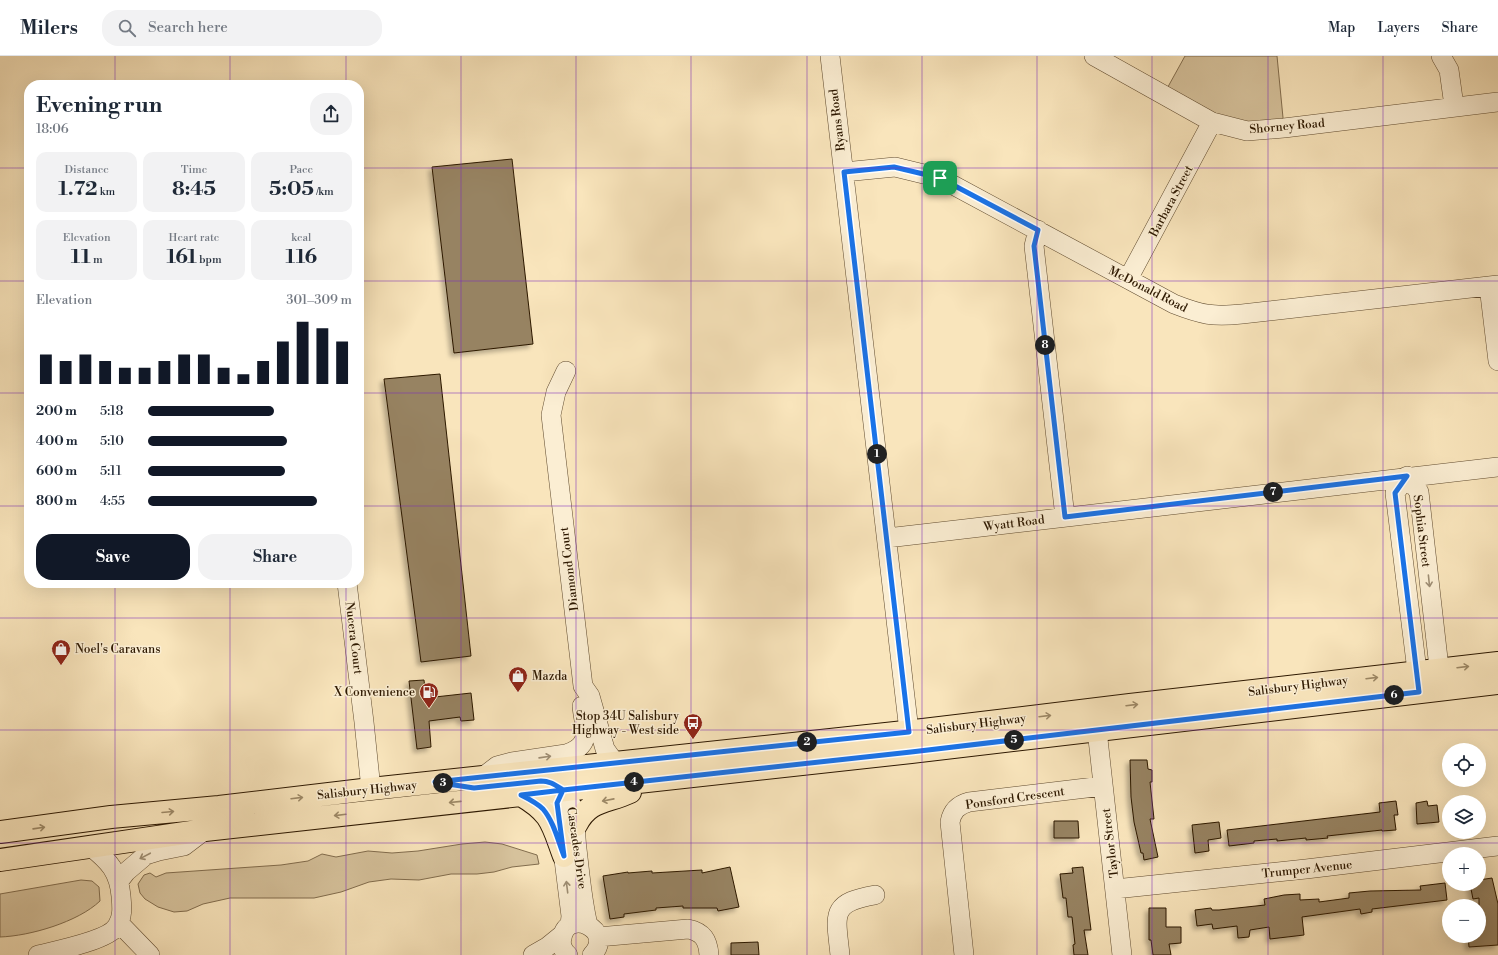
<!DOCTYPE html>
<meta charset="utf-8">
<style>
body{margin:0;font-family:"Libre Bodoni",serif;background:#f2f2f3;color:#1f2937;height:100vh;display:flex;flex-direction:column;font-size:15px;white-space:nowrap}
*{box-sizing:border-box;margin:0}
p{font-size:13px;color:#747a83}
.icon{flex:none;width:22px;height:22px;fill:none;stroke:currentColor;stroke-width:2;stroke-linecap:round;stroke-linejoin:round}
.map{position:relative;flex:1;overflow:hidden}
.drawer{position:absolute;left:24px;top:24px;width:340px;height:508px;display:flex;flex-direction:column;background:#fff;border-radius:16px;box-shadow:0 4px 16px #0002}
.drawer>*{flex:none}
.fabs{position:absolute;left:1442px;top:687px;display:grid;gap:8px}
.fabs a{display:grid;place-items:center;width:44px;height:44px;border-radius:50%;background:#fff;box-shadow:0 4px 16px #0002;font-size:20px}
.pin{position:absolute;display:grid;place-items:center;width:34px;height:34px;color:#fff;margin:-17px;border-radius:8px;box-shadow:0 2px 6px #0006}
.km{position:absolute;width:20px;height:20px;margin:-10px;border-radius:50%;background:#222;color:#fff;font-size:11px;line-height:20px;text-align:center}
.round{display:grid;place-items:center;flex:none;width:42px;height:42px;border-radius:16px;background:#f2f2f3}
.headline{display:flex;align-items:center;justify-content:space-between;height:68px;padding:0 12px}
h1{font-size:22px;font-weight:800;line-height:30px}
.metrics{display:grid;grid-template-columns:repeat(3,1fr);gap:6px;height:68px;padding:4px 12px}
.metrics div{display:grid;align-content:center;border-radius:10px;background:#f2f2f3;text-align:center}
.metrics b{font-size:20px;font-weight:800}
.metrics small{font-size:11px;font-weight:400}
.metrics p{font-size:11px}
.chart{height:112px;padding:8px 12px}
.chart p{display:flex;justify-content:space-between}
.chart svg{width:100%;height:72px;margin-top:4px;stroke:#111827;stroke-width:6}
.primary-button{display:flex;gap:8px;margin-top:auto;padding:8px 12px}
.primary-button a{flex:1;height:46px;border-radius:16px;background:#111827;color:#fff;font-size:16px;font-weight:800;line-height:46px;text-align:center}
.primary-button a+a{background:#f2f2f3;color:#1f2937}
ul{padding:0 12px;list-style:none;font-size:13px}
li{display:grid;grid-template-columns:64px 48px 1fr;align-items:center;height:30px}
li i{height:10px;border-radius:5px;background:#111827}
header{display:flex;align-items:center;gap:24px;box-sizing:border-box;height:56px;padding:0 20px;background:#fff;border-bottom:1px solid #e0e1e3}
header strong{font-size:19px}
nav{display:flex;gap:22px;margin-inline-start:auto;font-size:14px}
.search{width:280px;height:36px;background:#f2f2f3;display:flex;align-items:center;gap:10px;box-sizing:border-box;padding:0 14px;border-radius:16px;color:#747a83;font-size:15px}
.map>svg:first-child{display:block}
.green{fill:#d6c29c;stroke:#826d4e}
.building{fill:#978362;stroke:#2d1800;filter:url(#shadow)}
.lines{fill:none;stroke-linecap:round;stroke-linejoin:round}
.minor-casing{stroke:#604b2f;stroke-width:20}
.major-casing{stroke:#2d1800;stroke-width:24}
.minor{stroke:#fbeed3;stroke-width:19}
.major{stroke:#f9e5bc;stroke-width:22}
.oneway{stroke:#9e8e74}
.oneway2{stroke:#9d8967}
.route-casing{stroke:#fff;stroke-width:8}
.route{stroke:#1a73e8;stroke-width:5}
.grid{fill:none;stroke:#7b2cbf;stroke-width:1;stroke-opacity:0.55}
.labels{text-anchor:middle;stroke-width:3;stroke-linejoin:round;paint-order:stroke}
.street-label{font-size:12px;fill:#2d1800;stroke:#fbeed3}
.poi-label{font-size:12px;fill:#2d1800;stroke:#fbeed3;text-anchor:start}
</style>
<header>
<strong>Milers</strong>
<div class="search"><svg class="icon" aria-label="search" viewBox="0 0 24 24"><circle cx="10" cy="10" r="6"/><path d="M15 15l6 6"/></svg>Search here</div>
<nav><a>Map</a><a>Layers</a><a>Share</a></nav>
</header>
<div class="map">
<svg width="1498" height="899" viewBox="0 0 1498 899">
<defs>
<filter id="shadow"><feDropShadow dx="-3.5" dy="3.5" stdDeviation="2" flood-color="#0004"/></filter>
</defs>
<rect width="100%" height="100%" fill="#f9e5bc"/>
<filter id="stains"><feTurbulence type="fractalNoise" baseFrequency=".005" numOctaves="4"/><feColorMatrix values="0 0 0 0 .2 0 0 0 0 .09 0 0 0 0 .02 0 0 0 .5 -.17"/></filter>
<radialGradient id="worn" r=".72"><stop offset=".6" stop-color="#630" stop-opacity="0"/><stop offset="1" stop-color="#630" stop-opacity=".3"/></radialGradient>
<path class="green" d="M1185 0H1277L1284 72 1247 75 1164 38Z
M485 786 502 788 537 799 539 808 512 811 494 816 477 818H451L419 824 391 823 369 826 341 836 314 842H230L203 848 187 855 174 856 158 851 145 843 140 837 138 828 144 819 150 817 156 821 166 817 281 809 308 805 322 798 336 801 368 795 392 797 418 795 462 788Z
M81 824 92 825 99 831 100 845C78 866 30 880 0 881V838Z"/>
<path class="building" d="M512 103 533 288 454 297 432 111Z
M440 318 471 600 421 606 384 323Z
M424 624 426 642 471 637 474 664 461 665 460 661 429 665 431 691 417 693 409 625Z
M1130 704H1147L1148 713 1152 714V726H1150L1154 763H1150L1158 801 1144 804 1143 797H1141L1134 766 1131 741Z
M1396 745 1398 759H1394L1396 774 1382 775V774L1327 780 1328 782 1306 784V782L1277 785V783L1254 785V787L1229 790 1227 774 1380 756 1379 747Z
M1427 745 1428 750 1437 749 1439 766 1417 768 1416 747Z
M1054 765H1078L1079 782H1054Z
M1219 766 1221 782 1208 784 1209 795 1195 797 1192 769Z
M730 811 739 851 718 855 717 852H683V850L656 852V854L624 858V861L610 863 603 820 628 816V817L652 815V817L702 814V817Z
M1083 811 1091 874H1084L1088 899H1074L1073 889 1075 888 1072 861H1068L1066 842H1063L1060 818 1073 817 1072 812Z
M1492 822 1498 848V889L1469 891 1468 880H1479V842L1473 843 1470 828H1479V824Z
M1445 827 1447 844 1372 853V856L1361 858 1360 853 1302 861 1304 879 1270 883 1269 871 1250 874 1249 881 1238 882 1237 870 1213 873 1212 868 1197 870 1195 854 1211 852 1212 854H1219L1265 849 1264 843 1284 839 1300 838V844L1319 843V846L1349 842V837L1370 835 1421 834 1420 830Z
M1149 852H1166V871H1181V887L1169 888 1171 899H1153L1151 884H1149Z
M758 886 759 899H731V887Z"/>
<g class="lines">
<defs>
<path id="minor" d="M830 0 909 675
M1094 0 1212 66 1247 75 1284 72 1498 46
M1441 0 1449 14 1454 50
M844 116 895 111 940 122 1174 248C1202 259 1213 261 1242 258L1498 229
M1038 174 1034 190 1065 461
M1128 223 1212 66
M1489 230 1498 305
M566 315 556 336 551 359 583 630 590 640 605 693 615 707
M887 482 1498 411
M347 527 364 666 371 733
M1419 631 1395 437 1407 420 1419 436 1441 629
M1097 674 1122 899
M484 720 497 710 512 706 566 698C594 689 584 672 582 650
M119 825 126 816 146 799 159 795 184 790 205 774
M1115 833 1306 813 1498 790
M119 867 150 899
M570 869 571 860 557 747 563 734C578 754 574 769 577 793 580 818 582 844 588 869
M598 881 688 873C703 876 708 884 709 899
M38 899C55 895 109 884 117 870 123 861 122 851 121 840 119 816 109 805 91 791
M533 899 547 891 563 878
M568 899C563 895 560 888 562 882 567 851 616 874 592 899
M840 899C836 859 829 847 875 839
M964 899 950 766C952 755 958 749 969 746L1103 730"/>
<path id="major" d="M521 739C552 757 552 768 564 800
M576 769C589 743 607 747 630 736
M0 776 111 761 219 751 371 733 923 674 1130 649 1498 607
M0 804 205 774 911 696 1498 627"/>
</defs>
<use href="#minor" class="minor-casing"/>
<use href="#major" class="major-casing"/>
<use href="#minor" class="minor"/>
<use href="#major" class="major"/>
</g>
<defs><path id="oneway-shaft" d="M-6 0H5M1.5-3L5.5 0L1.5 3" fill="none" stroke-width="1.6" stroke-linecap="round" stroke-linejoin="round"/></defs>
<g class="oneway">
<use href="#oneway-shaft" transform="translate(1429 525) rotate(84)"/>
<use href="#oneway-shaft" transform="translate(545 701) rotate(-8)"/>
<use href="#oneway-shaft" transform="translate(145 800) rotate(152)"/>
<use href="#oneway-shaft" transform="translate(567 831) rotate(-97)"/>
</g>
<g class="oneway2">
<use href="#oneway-shaft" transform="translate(1463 611) rotate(-7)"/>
<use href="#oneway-shaft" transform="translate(1372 622) rotate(-7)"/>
<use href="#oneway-shaft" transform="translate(1132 649) rotate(-7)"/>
<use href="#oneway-shaft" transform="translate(1045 660) rotate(-7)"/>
<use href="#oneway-shaft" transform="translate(297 742) rotate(-7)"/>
<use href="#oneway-shaft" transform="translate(608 744) rotate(169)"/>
<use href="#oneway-shaft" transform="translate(455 746) rotate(174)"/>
<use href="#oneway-shaft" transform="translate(168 756) rotate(-5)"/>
<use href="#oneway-shaft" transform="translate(340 759) rotate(173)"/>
<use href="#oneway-shaft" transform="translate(39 772) rotate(-8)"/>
</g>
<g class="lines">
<defs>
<path id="route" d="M940 122 894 111 844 116 909 676 435 726 474 732 541 725C550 725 555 729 563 734L521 739C529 743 537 747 543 753 554 766 558 785 564 800L557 747 563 734 911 696 1419 636 1395 437 1407 420 1065 461 1034 190 1038 174 940 122"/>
</defs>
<use href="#route" class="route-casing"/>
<use href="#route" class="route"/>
</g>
<path class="grid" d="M115 0V29M230 0V29M346 0V29M461 0V899M576 0V899M691 0V899M807 0V899M922 0V899M1037 0V899M1152 0V899M1268 0V899M1383 0V899M0 112H29M359 112H1498M0 225H29M359 225H1498M0 337H29M359 337H1498M0 450H29M359 450H1498M115 527V899M230 527V899M346 527V899M0 562H1498M0 674H1498M0 787H1498"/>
<defs>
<symbol id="shop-pin" viewBox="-11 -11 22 30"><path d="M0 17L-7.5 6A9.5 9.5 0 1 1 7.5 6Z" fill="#8f2418" stroke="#fbeed3"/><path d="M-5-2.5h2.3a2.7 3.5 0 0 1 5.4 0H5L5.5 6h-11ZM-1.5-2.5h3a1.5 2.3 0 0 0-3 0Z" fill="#fff"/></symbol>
<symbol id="fuel-pin" viewBox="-11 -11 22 30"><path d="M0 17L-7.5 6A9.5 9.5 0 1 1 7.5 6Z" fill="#8f2418" stroke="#fbeed3"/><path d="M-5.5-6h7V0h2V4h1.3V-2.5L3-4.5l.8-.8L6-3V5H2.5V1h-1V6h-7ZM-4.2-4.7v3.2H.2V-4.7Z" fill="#fff"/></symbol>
<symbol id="bus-pin" viewBox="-11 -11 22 30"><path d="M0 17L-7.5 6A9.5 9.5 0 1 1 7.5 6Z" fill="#8f2418" stroke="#fbeed3"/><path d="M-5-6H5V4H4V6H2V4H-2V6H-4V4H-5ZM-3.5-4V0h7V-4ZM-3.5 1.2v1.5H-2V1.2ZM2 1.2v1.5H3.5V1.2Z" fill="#fff"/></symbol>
</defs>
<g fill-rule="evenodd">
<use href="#shop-pin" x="50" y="582" width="22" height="30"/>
<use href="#shop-pin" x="507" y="609" width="22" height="30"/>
<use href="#fuel-pin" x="418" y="625" width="22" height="30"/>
<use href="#bus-pin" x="682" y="656" width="22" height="30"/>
</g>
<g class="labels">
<g class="street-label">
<text transform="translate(837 64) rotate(-97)" y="4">Ryans Road</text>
<text transform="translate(1287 70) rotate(-5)" y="4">Shorney Road</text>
<text transform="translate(1171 145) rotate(-62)" y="4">Barbara Street</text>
<text transform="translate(1148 233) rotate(27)" y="4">McDonald Road</text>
<text transform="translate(1014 467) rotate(-7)" y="4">Wyatt Road</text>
<text transform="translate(1422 475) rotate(83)" y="4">Sophia Street</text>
<text transform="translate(569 513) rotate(-97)" y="4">Diamond Court</text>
<text transform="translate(354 582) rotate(83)" y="4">Nucera Court</text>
<text transform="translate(1298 630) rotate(-7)" y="4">Salisbury Highway</text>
<text transform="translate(976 668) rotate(-7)" y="4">Salisbury Highway</text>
<text transform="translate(367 734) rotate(-6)" y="4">Salisbury Highway</text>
<text transform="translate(1015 742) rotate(-8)" y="4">Ponsford Crescent</text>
<text transform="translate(1110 787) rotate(-97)" y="4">Taylor Street</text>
<text transform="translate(577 792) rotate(82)" y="4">Cascades Drive</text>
<text transform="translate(1307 813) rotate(-6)" y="4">Trumper Avenue</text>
</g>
<g class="poi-label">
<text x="75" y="597">Noel's Caravans</text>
<text x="532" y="624">Mazda</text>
<text x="415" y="640" text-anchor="end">X Convenience</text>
<text x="679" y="664" text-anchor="end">Stop 34U Salisbury<tspan x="679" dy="14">Highway - West side</tspan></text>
</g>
</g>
<rect width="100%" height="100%" filter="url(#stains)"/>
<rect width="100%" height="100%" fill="url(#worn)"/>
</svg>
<div class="fabs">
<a><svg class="icon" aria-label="locate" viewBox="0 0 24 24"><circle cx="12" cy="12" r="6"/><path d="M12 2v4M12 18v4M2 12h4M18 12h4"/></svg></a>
<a><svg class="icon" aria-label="layers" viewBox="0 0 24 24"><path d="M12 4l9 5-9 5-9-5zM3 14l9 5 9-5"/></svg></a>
<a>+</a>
<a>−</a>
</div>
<div class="pin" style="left:940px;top:122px;background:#1e9e55"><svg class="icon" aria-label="arrive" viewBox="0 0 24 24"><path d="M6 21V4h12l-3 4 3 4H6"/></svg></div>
<b class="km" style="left:877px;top:398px">1</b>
<b class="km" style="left:807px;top:686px">2</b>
<b class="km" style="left:443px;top:727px">3</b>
<b class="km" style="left:634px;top:726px">4</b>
<b class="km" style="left:1014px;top:684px">5</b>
<b class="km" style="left:1394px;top:639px">6</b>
<b class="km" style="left:1273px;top:436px">7</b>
<b class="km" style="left:1045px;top:289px">8</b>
<section class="drawer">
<div class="headline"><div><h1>Evening run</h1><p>18:06</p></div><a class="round"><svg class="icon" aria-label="share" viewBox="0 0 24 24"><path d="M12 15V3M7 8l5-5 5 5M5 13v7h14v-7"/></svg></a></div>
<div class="metrics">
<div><p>Distance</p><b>1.72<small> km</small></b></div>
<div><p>Time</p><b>8:45</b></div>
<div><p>Pace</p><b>5:05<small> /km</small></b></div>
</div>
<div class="metrics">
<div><p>Elevation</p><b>11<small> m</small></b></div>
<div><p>Heart rate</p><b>161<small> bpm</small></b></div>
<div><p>kcal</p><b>116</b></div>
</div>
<div class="chart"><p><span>Elevation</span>301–309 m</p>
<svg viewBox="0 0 160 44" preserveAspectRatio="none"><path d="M5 44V26M15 44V30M25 44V26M35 44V30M45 44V34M55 44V34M65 44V30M75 44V26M85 44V26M95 44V34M105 44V38M115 44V30M125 44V18M135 44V6M145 44V10M155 44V18"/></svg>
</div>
<ul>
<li><b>200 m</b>5:18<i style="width:62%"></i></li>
<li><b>400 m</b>5:10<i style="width:68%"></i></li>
<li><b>600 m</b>5:11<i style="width:67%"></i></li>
<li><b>800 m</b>4:55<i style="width:83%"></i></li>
</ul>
<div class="primary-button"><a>Save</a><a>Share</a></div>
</section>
</div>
